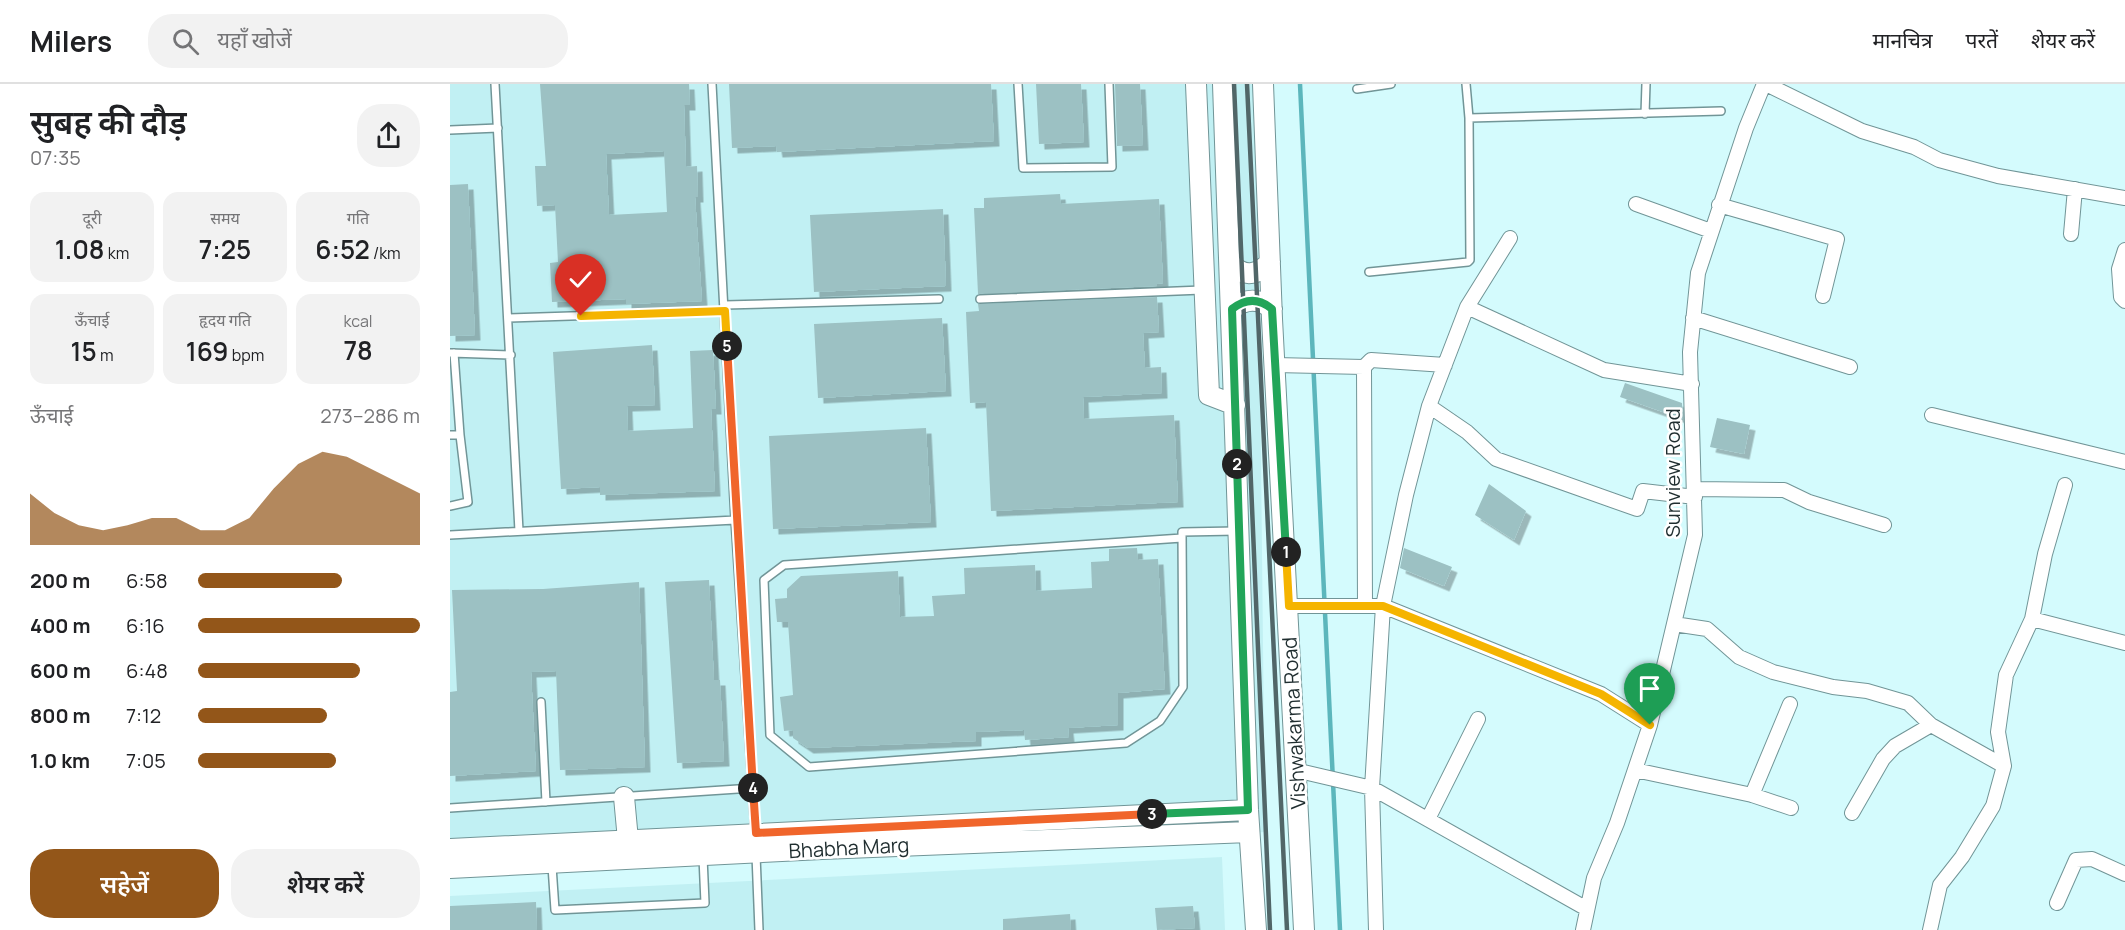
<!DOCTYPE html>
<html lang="hi">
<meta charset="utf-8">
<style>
body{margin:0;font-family:Manrope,"Noto Sans Devanagari",sans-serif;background:#f2f2f2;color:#202124;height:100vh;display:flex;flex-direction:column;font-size:22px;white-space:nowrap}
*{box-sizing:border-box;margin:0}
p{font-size:20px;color:#757577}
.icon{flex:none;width:33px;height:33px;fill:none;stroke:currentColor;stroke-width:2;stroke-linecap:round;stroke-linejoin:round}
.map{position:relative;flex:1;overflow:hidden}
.panel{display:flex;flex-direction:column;background:#fff;width:450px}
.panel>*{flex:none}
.pin{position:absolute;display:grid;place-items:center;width:51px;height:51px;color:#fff;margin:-62px -26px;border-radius:50% 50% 50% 0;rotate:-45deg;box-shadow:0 0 6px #0007}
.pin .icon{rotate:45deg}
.km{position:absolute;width:30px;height:30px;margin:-15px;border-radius:50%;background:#222;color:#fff;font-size:16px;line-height:30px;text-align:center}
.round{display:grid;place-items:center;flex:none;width:63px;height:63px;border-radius:24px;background:#f2f2f2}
.summary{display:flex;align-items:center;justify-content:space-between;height:102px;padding:0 30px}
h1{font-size:33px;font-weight:600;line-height:45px}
.stats{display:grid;grid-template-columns:repeat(3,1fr);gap:9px;height:102px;padding:6px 30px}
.stats div{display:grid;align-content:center;border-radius:15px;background:#f2f2f2;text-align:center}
.stats b{font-size:26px;font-weight:600}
.stats small{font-size:16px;font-weight:400}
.stats p{font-size:16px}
.chart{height:168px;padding:12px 30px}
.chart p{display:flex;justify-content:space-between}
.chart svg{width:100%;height:108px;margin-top:6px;fill:#935619;opacity:.7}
.button{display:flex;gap:12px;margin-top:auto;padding:12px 30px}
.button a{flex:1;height:69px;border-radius:24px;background:#935619;color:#fff;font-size:24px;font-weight:600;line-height:69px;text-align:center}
.button a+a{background:#f2f2f2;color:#202124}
ul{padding:0 30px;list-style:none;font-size:20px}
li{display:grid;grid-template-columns:96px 72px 1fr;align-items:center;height:45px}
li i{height:15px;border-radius:8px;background:#935619}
header{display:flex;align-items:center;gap:36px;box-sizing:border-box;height:84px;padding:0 30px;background:#fff;border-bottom:2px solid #e0e0e0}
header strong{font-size:28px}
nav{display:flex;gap:33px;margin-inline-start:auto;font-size:21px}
.search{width:420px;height:54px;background:#f2f2f2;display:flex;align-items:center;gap:15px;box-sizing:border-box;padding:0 21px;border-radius:24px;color:#757577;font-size:22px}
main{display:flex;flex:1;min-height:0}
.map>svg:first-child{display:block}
.built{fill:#c1f0f3}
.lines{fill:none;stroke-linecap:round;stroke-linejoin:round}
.stream{stroke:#5cb6bc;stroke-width:4.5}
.building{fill:#9cc1c3;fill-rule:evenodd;filter:url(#shadow)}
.lane-casing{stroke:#719597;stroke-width:10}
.street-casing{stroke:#719597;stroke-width:16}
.secondary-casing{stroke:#719597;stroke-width:22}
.lane{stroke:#fff;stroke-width:7}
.street{stroke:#fff;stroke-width:14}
.secondary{stroke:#fff;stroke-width:20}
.rail{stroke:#516668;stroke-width:4.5}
.split-1-casing{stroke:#fff;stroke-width:12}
.split-2-casing{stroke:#fff;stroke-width:12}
.split-3-casing{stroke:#fff;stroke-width:12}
.split-4-casing{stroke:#fff;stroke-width:12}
.split-5-casing{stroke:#fff;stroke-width:12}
.split-6-casing{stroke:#fff;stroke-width:12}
.split-1{stroke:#f5b400;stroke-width:8}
.split-2{stroke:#22a559;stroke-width:8}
.split-3{stroke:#22a559;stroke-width:8}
.split-4{stroke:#f0652b;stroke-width:8}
.split-5{stroke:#f0652b;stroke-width:8}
.split-6{stroke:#f5b400;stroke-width:8}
.labels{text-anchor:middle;stroke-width:5;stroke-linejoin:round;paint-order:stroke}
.street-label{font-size:20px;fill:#1f2d2f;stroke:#fff}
</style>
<header>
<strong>Milers</strong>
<div class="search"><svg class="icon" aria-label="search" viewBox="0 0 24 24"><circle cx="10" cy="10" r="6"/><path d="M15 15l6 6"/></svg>यहाँ खोजें</div>
<nav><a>मानचित्र</a><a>परतें</a><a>शेयर करें</a></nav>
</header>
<main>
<section class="panel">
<div class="summary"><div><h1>सुबह की दौड़</h1><p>07:35</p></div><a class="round"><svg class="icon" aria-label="share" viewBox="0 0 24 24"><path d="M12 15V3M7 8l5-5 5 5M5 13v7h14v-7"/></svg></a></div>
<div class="stats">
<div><p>दूरी</p><b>1.08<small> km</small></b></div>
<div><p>समय</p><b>7:25</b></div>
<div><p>गति</p><b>6:52<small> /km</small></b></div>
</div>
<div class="stats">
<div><p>ऊँचाई</p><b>15<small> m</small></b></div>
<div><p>हृदय गति</p><b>169<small> bpm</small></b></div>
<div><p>kcal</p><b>78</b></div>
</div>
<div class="chart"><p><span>ऊँचाई</span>273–286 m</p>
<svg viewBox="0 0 160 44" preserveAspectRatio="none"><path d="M0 44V23L10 31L20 36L30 38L40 36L50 33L60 33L70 38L80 38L90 33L100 21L110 11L120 6L130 8L140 13L150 18L160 23V44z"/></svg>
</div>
<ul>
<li><b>200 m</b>6:58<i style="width:65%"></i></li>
<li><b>400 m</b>6:16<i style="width:100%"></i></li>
<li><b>600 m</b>6:48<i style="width:73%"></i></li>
<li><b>800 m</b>7:12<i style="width:58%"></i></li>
<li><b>1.0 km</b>7:05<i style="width:62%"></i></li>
</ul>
<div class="button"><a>सहेजें</a><a>शेयर करें</a></div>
</section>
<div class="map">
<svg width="1675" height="846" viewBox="0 0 1675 846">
<defs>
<filter id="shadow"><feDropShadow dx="5.5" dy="5.5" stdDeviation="0" flood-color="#0004"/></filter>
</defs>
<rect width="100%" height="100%" fill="#d4fbfd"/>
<path class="built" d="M0 0H807L815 748 0 785Z
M772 773 775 846H0V812Z"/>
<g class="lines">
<path class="stream" d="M850 0 890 846"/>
</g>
<path class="building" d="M90 0H239L240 21H234L236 83 247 82 248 113H245L252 217 176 220V215L102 218 100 179 108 178 105 121 87 122 85 82H96ZM214 67 217 128 159 131 156 70Z
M279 0H541L544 57 327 68 326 62 282 64Z
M586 0H631L634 58 589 60Z
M665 0H690L693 61 667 62Z
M18 100 25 251 0 252V101Z
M610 110 611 120 709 115 713 199 707 200V202L528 210 524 124H534V114Z
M493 125 496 202 364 208 360 131Z
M707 213 709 248 693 249 695 284 711 283 712 309 633 313 634 335 724 331 728 418 541 427 536 318 520 319 516 228 529 227 528 220Z
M492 234 496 307 368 314 364 240Z
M202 261 205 321 177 322 178 347 243 344 240 267 263 266 266 325H261L265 407 150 411V403L111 405 103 268Z
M1175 299 1232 319 1233 335 1170 313Z
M1267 334 1300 341 1294 370 1260 363Z
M476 344 481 438 323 445 319 352Z
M1039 400 1076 427 1064 456 1025 431Z
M687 464 688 476 708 475 715 605 668 609V641L618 644 619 653 575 656 574 646 526 648V657L358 664 343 654V646L334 647 330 613 343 611 338 538H327L325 515 337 514V505L351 492 448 487 450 533 484 532 482 512 515 510 514 484 585 481 586 507 642 504 641 478 659 477V465Z
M954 464 1002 483 994 502 950 484Z
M259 496 264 596H270L274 677 227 679 215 498Z
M189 498 195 683 110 686 106 587 81 588 86 687 0 692V608L7 607 2 506 93 505Z
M86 818 87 846H0V822Z
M743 822 745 844 707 846 705 824Z
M620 830 621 846H553V835Z"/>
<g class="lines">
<defs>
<path id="lane" d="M45 0 69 447
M262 0 285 436 305 748
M568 0 573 84 662 83 659 0
M907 5 941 0
M1195 30 1196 0
M1019 34 1271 27
M0 46 48 44
M919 188 1018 178 1020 176 1019 34 1016 0
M530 215 752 206
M275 221 489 215
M59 234 275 227
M1 269 61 271
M0 351H10L4 269
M0 422 18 418 10 351
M0 451 285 436
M732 454 334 481 314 496 320 651 359 683 676 659 710 637 733 603 732 448 787 447
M91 618 96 718
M0 724 303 704
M306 771 309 846
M102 782 105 826 255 819 253 773"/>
<path id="street" d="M1316 0 1412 47 1464 63 1489 76 1548 92 1675 114
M1186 120 1261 147
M1269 121 1387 155 1373 212
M1621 150 1625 105
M1675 166 1669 185 1671 213 1675 217
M1017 223 1154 286 1242 300
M1243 234 1400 283
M825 281 914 283 915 522
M914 283 921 276 995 281
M979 322 1017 348 1046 375 1187 425 1193 407 1245 413
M1482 331 1675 378
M1245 405 1334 406 1359 418 1434 441
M839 522H933L1151 610 1200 641
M1582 535 1675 559
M1224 540 1257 545 1289 573 1323 588 1383 603 1417 607 1458 619 1481 641 1554 682
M845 686 922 704 1137 825
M1185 686 1302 711 1341 724
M1302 711 1340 620
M1402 729 1433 675 1445 662 1481 641
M978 735 1028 635
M1607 819 1626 776 1642 775 1675 790
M926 846 922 704 933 522 956 411 979 322 1017 223 1060 154
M1133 846 1144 794 1167 739 1200 641 1245 451 1240 268 1248 189 1296 44 1314 0
M1480 846 1490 801 1512 773 1543 722 1554 682 1548 648 1556 591 1582 535 1595 470 1615 401"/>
<path id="secondary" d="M746 0 759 311 785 321
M773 0 798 726 806 846
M813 0 822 235 854 846
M781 180C794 194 808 191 820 178
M782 225C796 214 809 214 822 225
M174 713 178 756
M0 765 798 726
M0 784 372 765 799 748"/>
</defs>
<use href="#lane" class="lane-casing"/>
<use href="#street" class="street-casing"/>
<use href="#secondary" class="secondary-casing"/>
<use href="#lane" class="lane"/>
<use href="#street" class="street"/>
<use href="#secondary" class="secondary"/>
<path class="rail" d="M784 0 820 846
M797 0 837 846"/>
</g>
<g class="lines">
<defs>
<path id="split-1" d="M836 468 839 522H933L1151 610 1200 641"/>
<path id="split-2" d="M787 380 782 225C796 214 809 214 822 225L836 468"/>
<path id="split-3" d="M702 730 798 726 787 380"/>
<path id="split-4" d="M303 704 306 749 702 730"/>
<path id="split-5" d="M277 262 303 704"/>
<path id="split-6" d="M131 232 275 227 277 262"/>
</defs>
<use href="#split-1" class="split-1-casing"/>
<use href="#split-2" class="split-2-casing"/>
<use href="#split-3" class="split-3-casing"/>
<use href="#split-4" class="split-4-casing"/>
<use href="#split-5" class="split-5-casing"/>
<use href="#split-6" class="split-6-casing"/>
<use href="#split-1" class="split-1"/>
<use href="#split-2" class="split-2"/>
<use href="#split-3" class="split-3"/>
<use href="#split-4" class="split-4"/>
<use href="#split-5" class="split-5"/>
<use href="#split-6" class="split-6"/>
</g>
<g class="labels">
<g class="street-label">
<text transform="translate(1223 389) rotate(-90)" y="7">Sunview Road</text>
<text transform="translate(844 639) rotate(-93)" y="7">Vishwakarma Road</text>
<text transform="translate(399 764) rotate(-3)" y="7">Bhabha Marg</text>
</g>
</g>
</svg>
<div class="pin" style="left:1200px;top:641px;background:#1e9e55"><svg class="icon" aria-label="arrive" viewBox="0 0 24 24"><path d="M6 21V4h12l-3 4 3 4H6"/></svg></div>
<div class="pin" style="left:131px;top:232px;background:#d93025"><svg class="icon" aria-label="check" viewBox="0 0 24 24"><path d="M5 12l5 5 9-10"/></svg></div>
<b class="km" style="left:836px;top:468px">1</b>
<b class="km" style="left:787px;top:380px">2</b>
<b class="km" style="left:702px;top:730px">3</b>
<b class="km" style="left:303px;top:704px">4</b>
<b class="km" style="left:277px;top:262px">5</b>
</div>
</main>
